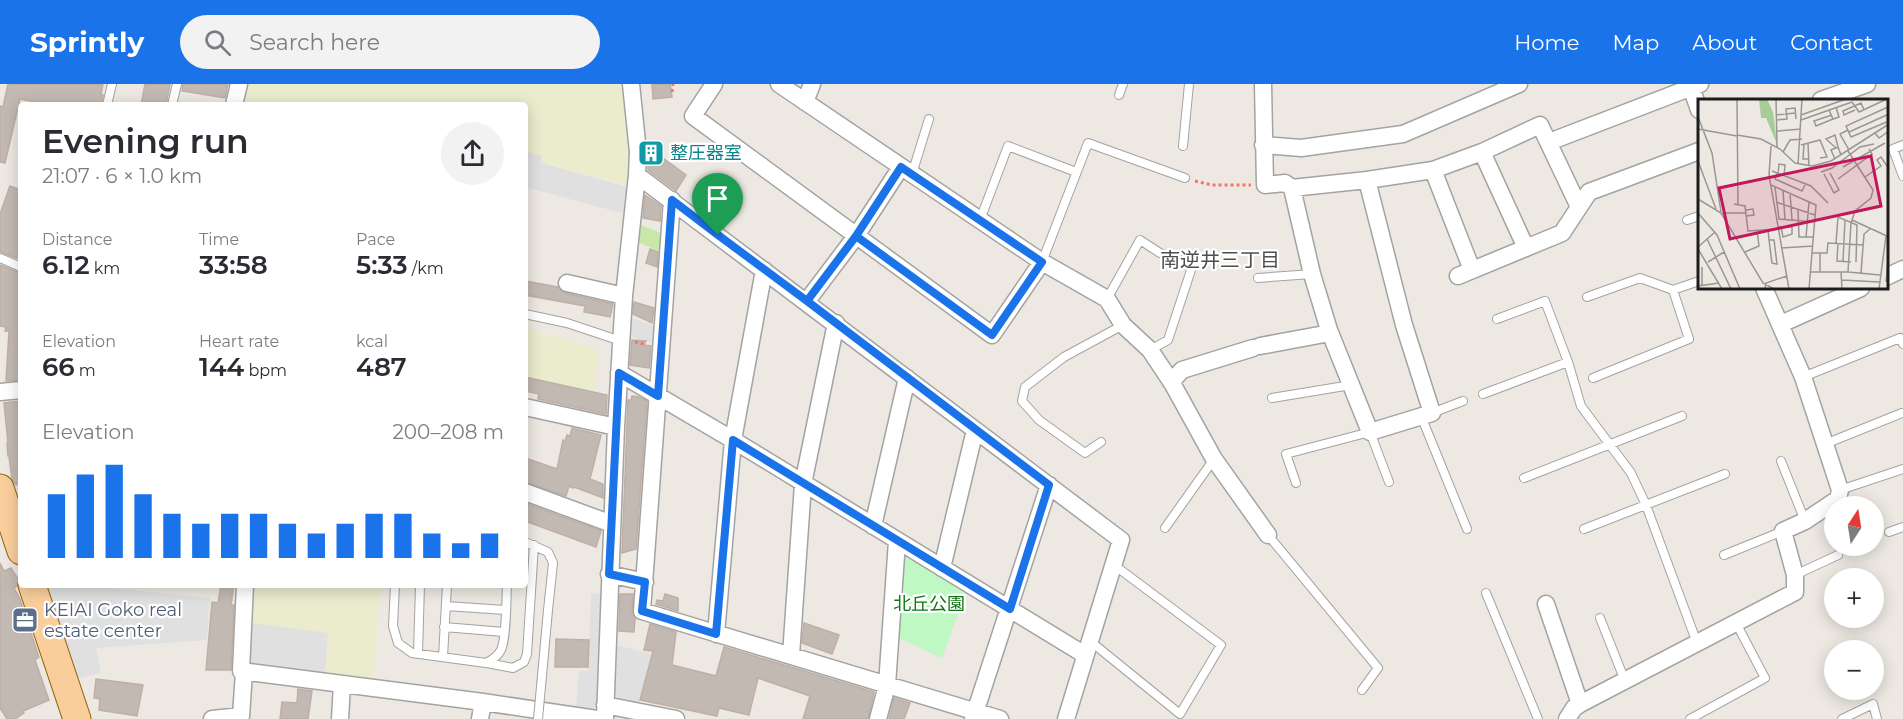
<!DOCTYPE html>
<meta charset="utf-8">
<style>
body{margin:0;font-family:Montserrat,"Noto Sans JP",sans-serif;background:#f2f2f3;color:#2b2b33;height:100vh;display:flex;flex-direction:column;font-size:22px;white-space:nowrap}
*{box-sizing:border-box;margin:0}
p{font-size:20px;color:#7c7c81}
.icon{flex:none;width:33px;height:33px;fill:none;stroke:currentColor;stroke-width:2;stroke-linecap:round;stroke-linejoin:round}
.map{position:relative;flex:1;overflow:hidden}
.details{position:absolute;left:18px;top:18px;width:510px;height:486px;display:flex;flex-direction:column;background:#fff;border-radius:6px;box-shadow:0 3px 15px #0003}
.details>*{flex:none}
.needle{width:39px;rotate:12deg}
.controls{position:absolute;left:1824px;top:412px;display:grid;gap:12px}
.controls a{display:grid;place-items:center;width:60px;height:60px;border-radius:50%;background:#fff;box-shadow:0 3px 15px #0003;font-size:30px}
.pin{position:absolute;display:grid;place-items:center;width:51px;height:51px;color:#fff;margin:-62px -26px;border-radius:50% 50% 50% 0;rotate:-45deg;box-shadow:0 0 6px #0007}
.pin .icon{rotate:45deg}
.round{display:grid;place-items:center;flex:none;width:63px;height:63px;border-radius:32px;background:#f2f2f3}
.summary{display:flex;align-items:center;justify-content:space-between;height:102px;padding:0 24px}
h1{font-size:33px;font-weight:600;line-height:45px}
.figures{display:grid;grid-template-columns:repeat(3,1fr);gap:9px;height:102px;padding:6px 24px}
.figures div{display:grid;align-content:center}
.figures b{font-size:26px;font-weight:600}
.figures small{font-size:16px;font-weight:400}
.figures p{font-size:16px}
.chart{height:168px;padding:12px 24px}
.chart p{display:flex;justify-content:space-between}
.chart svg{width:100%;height:108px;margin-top:6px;stroke:#1a73e8;stroke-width:6}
header{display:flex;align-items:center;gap:36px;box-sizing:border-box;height:84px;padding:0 30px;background:#1a73e8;color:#fff}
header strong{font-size:28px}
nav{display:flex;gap:33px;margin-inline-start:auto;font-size:21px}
.search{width:420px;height:54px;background:#f2f2f3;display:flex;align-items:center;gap:15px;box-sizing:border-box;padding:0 21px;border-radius:33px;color:#7c7c81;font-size:22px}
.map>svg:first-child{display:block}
.farmland{fill:#ebeccd}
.grass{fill:#c9e7a8}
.park{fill:#bff8c2}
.parking{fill:#e0e0e0}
.building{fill:#c2b9b2;stroke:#bfafa5;stroke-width:1.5}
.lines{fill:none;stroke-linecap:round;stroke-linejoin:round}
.service-casing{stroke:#a3a3a3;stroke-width:10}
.minor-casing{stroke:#a3a3a3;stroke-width:19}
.primary-casing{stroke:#915e03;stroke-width:29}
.path{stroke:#f6756a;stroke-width:3;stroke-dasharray:3 3;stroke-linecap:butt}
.service{stroke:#fff;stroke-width:8}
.minor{stroke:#fff;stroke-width:16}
.primary{stroke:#f9ce9b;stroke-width:27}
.service-bridge-casing{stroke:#a3a3a3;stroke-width:10;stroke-linecap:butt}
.service-bridge{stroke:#fff;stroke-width:8}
.route-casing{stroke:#fff;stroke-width:12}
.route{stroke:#1a73e8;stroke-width:8}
.labels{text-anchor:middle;stroke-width:4.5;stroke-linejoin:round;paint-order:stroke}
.culture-label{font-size:18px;fill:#0d838f;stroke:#fff;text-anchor:start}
.park-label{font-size:18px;fill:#0e7714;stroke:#fff}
.service-label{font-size:18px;fill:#4e5e75;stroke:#fff;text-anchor:start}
.neighbourhood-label{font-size:20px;fill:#4f4f4f;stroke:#fff}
.inset-road{fill:none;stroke:#999793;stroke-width:1.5}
.view{fill:#c2185b;fill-opacity:0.15;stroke:#c2185b;stroke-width:3}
.inset-edge{fill:none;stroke:#1c1c1c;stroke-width:3}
</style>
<header>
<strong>Sprintly</strong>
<div class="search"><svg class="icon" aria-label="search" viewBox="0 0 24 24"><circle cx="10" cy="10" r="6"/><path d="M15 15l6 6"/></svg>Search here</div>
<nav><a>Home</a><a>Map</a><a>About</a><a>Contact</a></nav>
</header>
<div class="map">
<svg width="1903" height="635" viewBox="0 0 1903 635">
<rect width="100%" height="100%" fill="#ede9e2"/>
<path class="farmland" d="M246 0H622L629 68V101L540 79 541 71 525 67V21H241Z
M525 244 599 266 594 308 525 291Z
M253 501H380L374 595 325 589 327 549 250 539Z"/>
<path class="grass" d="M639 140 668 152 666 170 637 158Z"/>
<path class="park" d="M904 468 966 507 942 574 897 553Z"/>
<path class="parking" d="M525 67 542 71 541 79 631 104 629 131 525 103Z
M631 234 661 244 659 261 629 252Z
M42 501H80L210 514 207 556 96 564 101 589 75 595Z
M591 509 604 511 602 619 594 625 576 623 579 587H588Z
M250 539 328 549 325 589 254 581 247 573Z
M616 561 651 570 638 622 612 617Z"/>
<path class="building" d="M8 0H103L101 10 103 11 101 21H51L20 15 5 79 0 78V22L3 23Z
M145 0H170L166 21H141Z
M183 0H228L225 14 182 7Z
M652 0H670L672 13 653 15Z
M648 63 686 91 676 107 648 86Z
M10 102 21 106V176L0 168V130Z
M645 111 661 122 660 137 643 134Z
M650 165 658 168 657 183 646 179Z
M0 181 21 189V296L6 297 9 247H5L6 243 0 242Z
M525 197 558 203 565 209 613 220 610 233 584 228 585 222 525 211Z
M634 218 654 224 652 239 633 230Z
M632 256 646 257 644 261 651 262 649 284 630 281Z
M525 293 607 311 606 330 538 315 539 310 525 307Z
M632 312 639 313 647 317 636 465 622 469 628 316H631Z
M20 317 21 400 16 401 12 395 9 372H8L7 359H8L4 319Z
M572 344 601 351 590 395 603 400V414L574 403 573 404 569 402 566 412 525 398V384L528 375 557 385 563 356 565 357 567 351 570 352Z
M525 419 601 447 596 463 525 437Z
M0 479 4 487 11 484 18 495 17 502 14 504 20 515 39 573 35 576 49 616 23 627 24 629 15 635H7L0 624Z
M221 501H234L231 521H234L231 586H206L212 518 218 519Z
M620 510H633L632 527 635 534 634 548 619 547Z
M665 510 678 514V527L656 520 657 516 663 517Z
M804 539 839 551 832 570 802 559Z
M650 540 676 548 672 581 716 592 724 563 874 608 868 635H803L810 612 758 594 749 631 719 624 717 632 640 616 653 567 644 566Z
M556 555 589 556 588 583H555Z
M96 595 143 601 137 632 99 626 100 615 94 614Z
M298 605 312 607 308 635H280L282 618 297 619Z
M894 614 910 619 904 635H889Z"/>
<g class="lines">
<defs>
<path id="service" d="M1119 11 1123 0
M107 21 112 0
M172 21 177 0
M1903 61 1893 65 1903 92
M1183 62 1189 0
M912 90 929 35
M980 136 1008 62 1076 88
M1687 136 1699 132
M0 174 21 183
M1042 178 1088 59 1185 94
M1258 194 1312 190
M1587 213 1640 194 1673 206
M1107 215 1140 156 1160 169 1193 180 1168 256 1150 266
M525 230 567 239 621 257
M1497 235 1545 217 1568 278 1581 322 1631 389 1646 421 1697 559
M1803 293 1900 254 1903 260
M1593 294 1689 255 1673 206 1699 197
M1483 310 1568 278
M1272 314 1351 301
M1432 329 1463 317
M1421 332 1467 445
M1101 358 1085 369 1039 336 1022 317 1025 303 1064 273 1123 241
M1825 360 1902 329
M1781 377 1805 437
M1524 394 1682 332
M1296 399 1286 370 1370 348 1389 398
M1840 406 1903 385
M1165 444 1214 375
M1584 445 1725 390
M1889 448 1903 443
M1268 451 1378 584 1362 606
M525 458 548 468 553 479 548 526
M1724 471 1783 447
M1795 491 1838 471
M395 501 393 542 398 559 412 569 486 579C492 576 498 572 501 566 507 552 506 517 507 501
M1486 509 1538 635
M446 522 505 526
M1600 534 1625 597
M444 543 504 548
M1090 557 1180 630 1221 561 1114 481
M418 570 420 501
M443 573 447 501
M487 579 513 584 524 578 527 570 534 461
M1690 635 1765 594 1736 539
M1842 635 1873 620 1877 635"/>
<path id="minor" d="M714 0 693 32 992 251 1042 178
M779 0 1042 178 1107 215 1123 241 1150 266 1172 299 1214 375 1268 451
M1263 0 1265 101 1285 99 1292 104 1367 96 1433 86 1482 68 1540 41 1579 123
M1690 0 1699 26
M1821 16 1867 0
M805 18 812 0
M234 21 239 0
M1549 58 1700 0
M1263 61 1301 64 1403 50 1519 0
M1482 68 1526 164
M1433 86 1472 186
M637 91 1121 456 1066 635
M1292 104 1312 190 1329 246 1370 348 1432 329 1404 241 1367 96
M672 116 642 527 1000 635
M1458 192 1562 149 1589 108 1699 67
M1886 193 1903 185
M567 199 624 212
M807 217 856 152 901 83
M1781 240 1861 204
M1260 262 1330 249
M619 289 733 356 1085 571
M1171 298 1182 286 1253 264
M0 308 21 306
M525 323 616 343
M525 408 612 440
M873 442 907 294
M942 484 975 346
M609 490 645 498
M245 501 241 587 483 618 597 635
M1546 520 1580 620
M716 550 733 356 764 186
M791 571 803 400 836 239
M605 621 676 635
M212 635 241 632 244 588
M340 635 342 600
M480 635 483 618
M605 635 616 343 624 212 637 91 638 68 631 0
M878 635 887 601 897 457
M973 635 1049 401
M1567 635 1574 624 1580 620 1795 508V491L1783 447 1805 437 1838 415 1840 406 1803 293 1764 204"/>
<path id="primary" d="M0 404 21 467
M32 501 77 635"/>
</defs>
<use href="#service" class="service-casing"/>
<use href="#minor" class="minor-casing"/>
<use href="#primary" class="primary-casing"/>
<path class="path" d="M672 8 673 0
M1195 97 1212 101H1251
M635 258 642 259V263"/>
<use href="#service" class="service"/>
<use href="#minor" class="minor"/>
<use href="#primary" class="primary"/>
<defs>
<path id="service-bridge" d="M538 635 548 526"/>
</defs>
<use href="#service-bridge" class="service-bridge-casing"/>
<use href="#service-bridge" class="service-bridge"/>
</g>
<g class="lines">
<defs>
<path id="route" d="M718 151 672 116 658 312 619 289 609 490 645 498 642 527 716 550 733 356 1010 525 1049 401 807 217 856 152 901 83 1042 178 992 251 856 152 807 217 718 151"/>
</defs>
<use href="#route" class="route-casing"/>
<use href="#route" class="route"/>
</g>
<defs>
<symbol id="building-square" viewBox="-11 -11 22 22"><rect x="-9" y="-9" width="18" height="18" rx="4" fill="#0f9aa8" stroke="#fff"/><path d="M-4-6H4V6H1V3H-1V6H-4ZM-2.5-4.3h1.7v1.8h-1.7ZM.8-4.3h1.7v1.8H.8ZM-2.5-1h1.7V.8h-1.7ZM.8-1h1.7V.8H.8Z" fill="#fff"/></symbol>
<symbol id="office-square" viewBox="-11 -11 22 22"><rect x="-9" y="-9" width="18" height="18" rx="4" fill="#5c6f8a" stroke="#fff"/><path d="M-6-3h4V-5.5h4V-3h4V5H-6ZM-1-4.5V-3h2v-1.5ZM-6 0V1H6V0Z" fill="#fff"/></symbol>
</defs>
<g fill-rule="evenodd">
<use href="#building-square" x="636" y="54" width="30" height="30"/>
<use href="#office-square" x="10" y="521" width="30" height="30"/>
</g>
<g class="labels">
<g class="culture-label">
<text x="670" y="75">整圧器室</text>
</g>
<g class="park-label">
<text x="929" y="526">北丘公園</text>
</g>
<g class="service-label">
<text x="44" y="532">KEIAI Goko real<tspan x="44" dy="21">estate center</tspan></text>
</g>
<g class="neighbourhood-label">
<text x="1220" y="183">南逆井三丁目</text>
</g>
</g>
<g transform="translate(1698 15)">
<rect width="190" height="190" fill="#ede9e2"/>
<path d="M61 0H69L75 13 79 45 68 19H63Z" fill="#a8cc97"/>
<path class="inset-road" d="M39 0 40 106M78 0 79 48M154 3 161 13 189 0M190 8 148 27 153 38 191 22M131 11 135 20 141 18 138 8M157 11 146 16 145 12 163 4 166 11M78 16 98 14M103 16 148 0M134 16 116 22 118 27 135 20M0 18 14 54 23 113M78 21 89 20 88 10 97 9 98 20M103 21 154 3M0 30 39 37M150 31 142 35 151 51M79 32 103 30M151 33 191 15M177 34 181 39 191 32M39 36 63 40 82 50 97 64 114 67 133 62 191 25M110 44 111 67M106 45 105 60H110M103 46 122 41 129 58 122 59M73 47 71 76 91 190M138 49 128 40 137 36 140 48M85 53 92 41 104 40M137 60 133 51 140 48 143 56M0 62 18 110M100 65 104 0M145 68 187 44M74 72 113 87 130 104M123 73 134 69 162 48 176 45M79 74 77 80 104 92 107 86M80 75 81 65 87 66 86 77M126 75 136 94 141 91 132 74M167 78 183 67 179 61 183 58 191 70M140 80 174 55 171 50M73 86 118 106 111 190M77 88 81 120 117 123M85 91 87 121M92 94 94 121M0 100 23 114 65 184 76 190M78 103 117 116M36 105 47 107 50 132 80 130M100 110 101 138H116M48 111 55 110 56 116 48 117M0 114 19 136 42 190M24 114H48M154 121 191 138M80 128H94V135L85 138 83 128M70 130 71 141 74 164 79 165 76 141H71M108 138 111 103M9 140 33 190M138 144 140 118 159 126 158 163M140 144 139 162 153 163M0 148 17 133M83 149 115 147M0 150 24 190M47 153 61 147 59 131M114 154H129L130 144 165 146M145 162 147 121M10 163 26 153M4 168V187M113 173H143M122 173V154M150 173 182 176M163 174 166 135 172 130M144 181 181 183M188 183 190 162M0 187 21 184M67 190 68 184 89 177M144 190 143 173H150L153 124 157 112 173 99 175 91 150 52M181 190 188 137"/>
<path class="view" d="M173 57 183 107 32 140 21 89Z"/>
<rect width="190" height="190" class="inset-edge"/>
</g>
</svg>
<div class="controls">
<a><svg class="needle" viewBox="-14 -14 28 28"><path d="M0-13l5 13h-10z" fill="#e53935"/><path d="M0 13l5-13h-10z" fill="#7c7c81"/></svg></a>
<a>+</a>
<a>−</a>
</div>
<div class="pin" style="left:718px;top:151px;background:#1e9e55"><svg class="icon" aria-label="arrive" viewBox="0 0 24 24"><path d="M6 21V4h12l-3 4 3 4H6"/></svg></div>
<section class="details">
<div class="summary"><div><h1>Evening run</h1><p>21:07 · 6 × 1.0 km</p></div><a class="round"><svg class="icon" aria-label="share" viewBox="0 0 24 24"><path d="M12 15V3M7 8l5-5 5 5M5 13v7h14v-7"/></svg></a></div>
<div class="figures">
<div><p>Distance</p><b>6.12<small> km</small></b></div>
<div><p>Time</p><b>33:58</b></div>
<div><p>Pace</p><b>5:33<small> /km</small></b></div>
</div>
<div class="figures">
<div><p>Elevation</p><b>66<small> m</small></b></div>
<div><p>Heart rate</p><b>144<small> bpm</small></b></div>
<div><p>kcal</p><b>487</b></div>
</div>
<div class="chart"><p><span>Elevation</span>200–208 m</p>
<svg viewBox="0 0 160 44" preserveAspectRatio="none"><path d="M5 44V18M15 44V10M25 44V6M35 44V18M45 44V26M55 44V30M65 44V26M75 44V26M85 44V30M95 44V34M105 44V30M115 44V26M125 44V26M135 44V34M145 44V38M155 44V34"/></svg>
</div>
</section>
</div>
